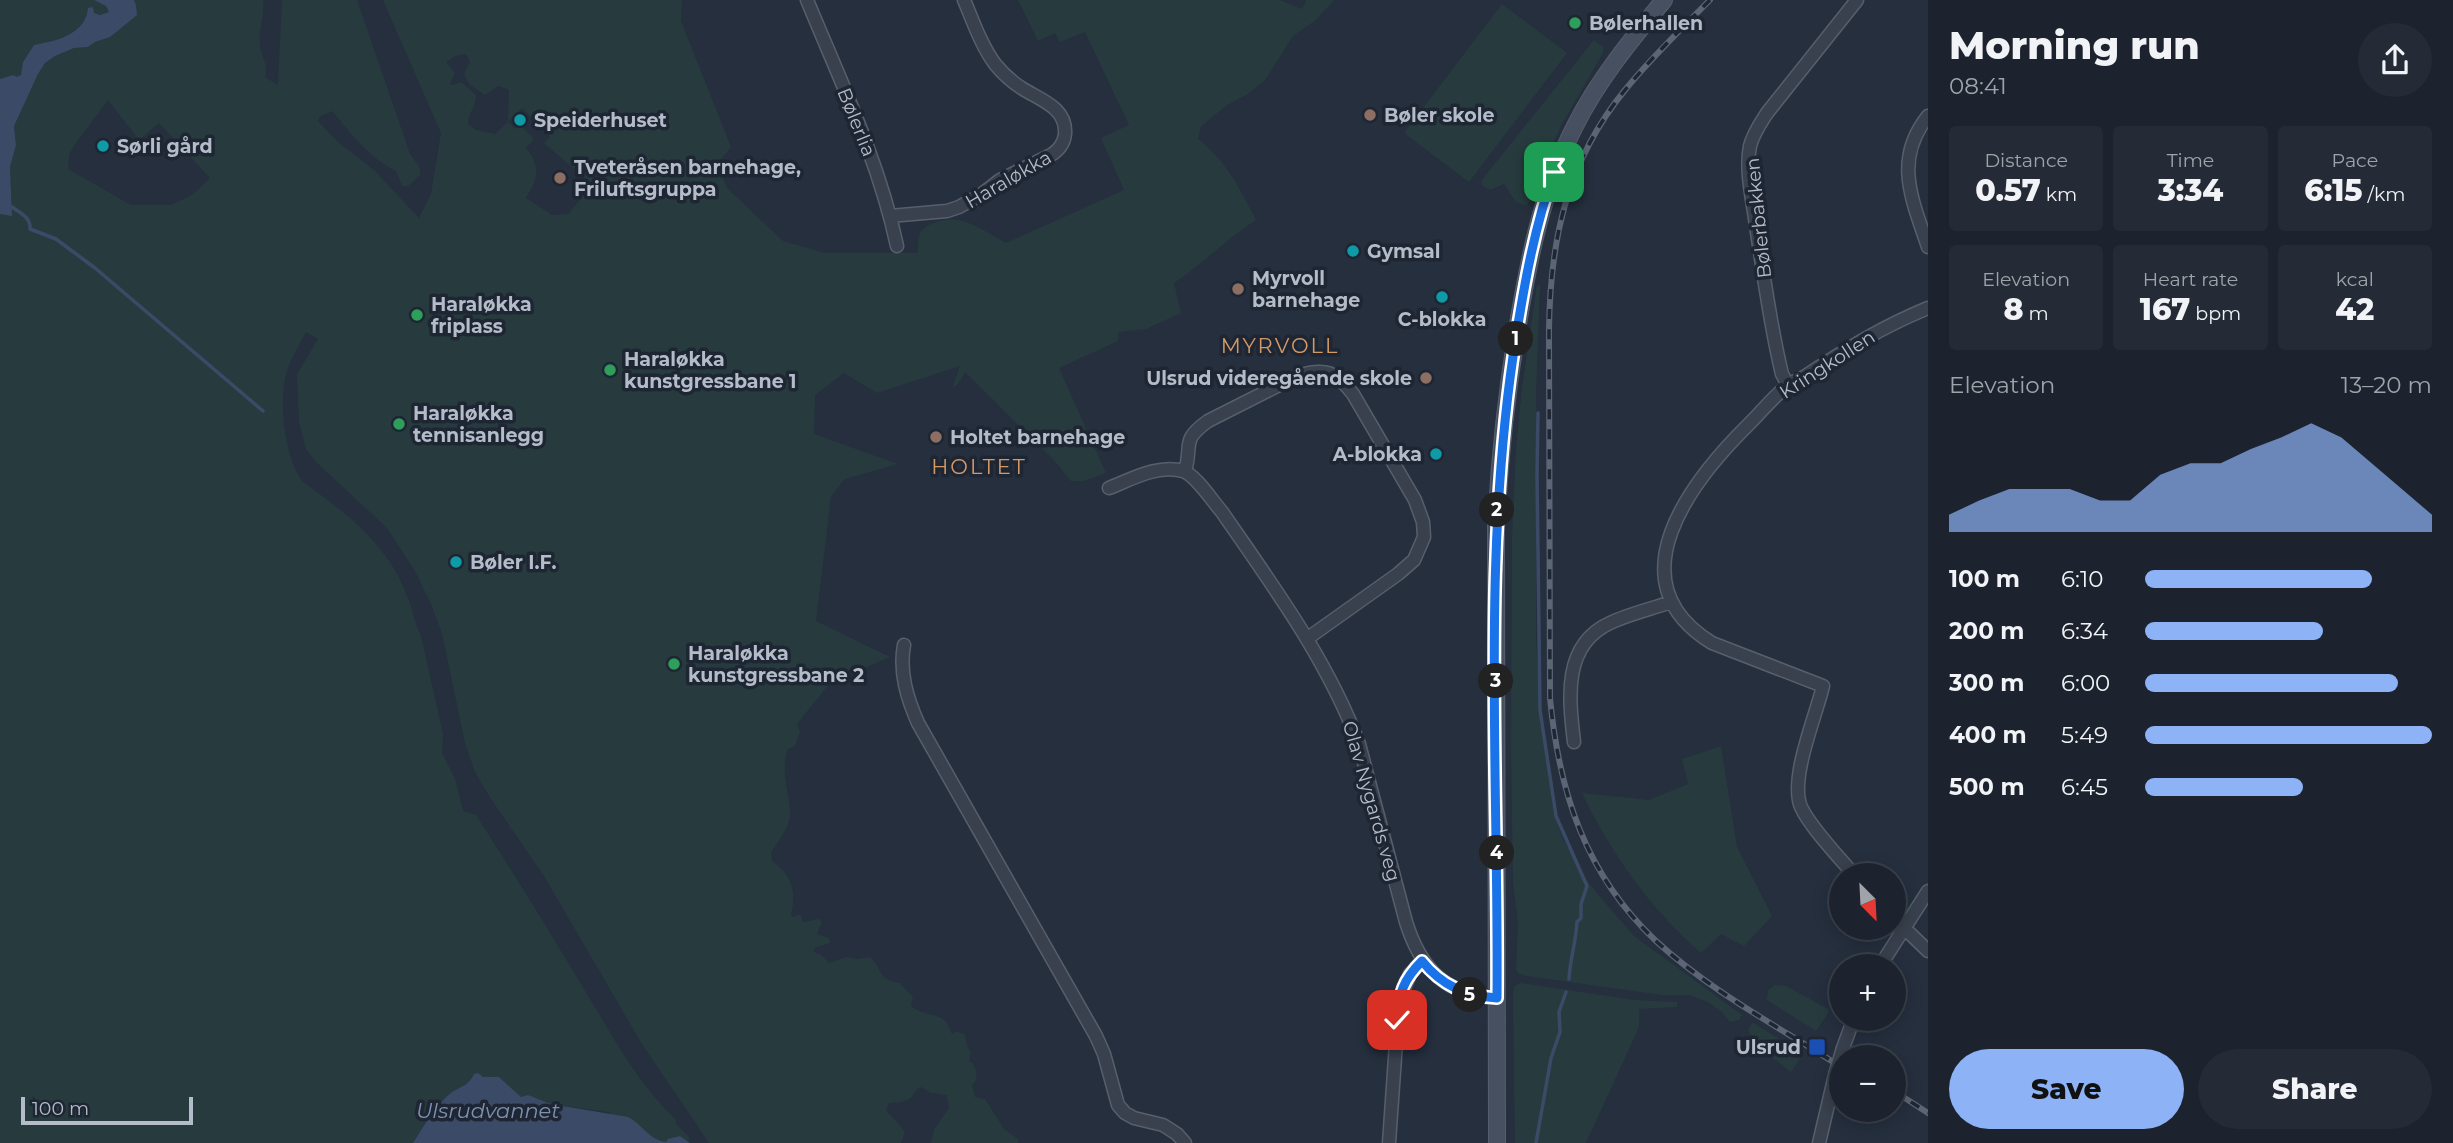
<!DOCTYPE html>
<meta charset="utf-8">
<style>
body{margin:0;font-family:Montserrat,sans-serif;background:#252b36;color:#f1f3f6;height:100vh;display:flex;flex-direction:column;font-size:26px;white-space:nowrap}
*{box-sizing:border-box;margin:0}
p{font-size:23px;color:#a0a4aa}
.icon{flex:none;width:38px;height:38px;fill:none;stroke:currentColor;stroke-width:2;stroke-linecap:round;stroke-linejoin:round}
.map{position:relative;flex:1;overflow:hidden}
.drawer{display:flex;flex-direction:column;background:#1c232e;width:525px}
.drawer>*{flex:none}
.needle{width:46px;rotate:156deg}
.controls{position:absolute;left:1829px;top:863px;display:grid;gap:14px}
.controls a{display:grid;place-items:center;width:77px;height:77px;border-radius:50%;background:#1c232e;box-shadow:0 4px 18px #0003,0 0 0 2px #3a404a;font-size:35px}
.scale{position:absolute;left:21px;bottom:18px;width:172px;box-sizing:border-box;padding-left:7px;border:4px solid #b5bcc9;border-top:0;font-size:19px;line-height:24px;white-space:nowrap;color:#b5bcc9;-webkit-text-stroke:5px #1e2633;paint-order:stroke}
.pin{position:absolute;display:grid;place-items:center;width:60px;height:60px;color:#fff;margin:-30px;border-radius:14px;box-shadow:0 4px 10px #0006}
.km{position:absolute;width:35px;height:35px;margin:-18px;border-radius:50%;background:#222;color:#fff;font-size:19px;line-height:35px;text-align:center}
.round{display:grid;place-items:center;flex:none;width:74px;height:74px;border-radius:37px;background:#252b36}
.summary{display:flex;align-items:center;justify-content:space-between;height:119px;padding:0 21px}
h1{font-size:38px;font-weight:800;line-height:52px}
.stats{display:grid;grid-template-columns:repeat(3,1fr);gap:10px;height:119px;padding:7px 21px}
.stats div{display:grid;align-content:center;border-radius:7px;background:#252b36;text-align:center}
.stats b{font-size:30px;font-weight:800}
.stats small{font-size:19px;font-weight:400}
.stats p{font-size:19px}
.chart{height:196px;padding:14px 21px}
.chart p{display:flex;justify-content:space-between}
.chart svg{width:100%;height:126px;margin-top:7px;fill:#8db2f6;opacity:.7}
.cta{display:flex;gap:14px;margin-top:auto;padding:14px 21px}
.cta a{flex:1;height:80px;border-radius:42px;background:#8db2f6;color:#111;font-size:28px;font-weight:800;line-height:80px;text-align:center}
.cta a+a{background:#252b36;color:#f1f3f6}
ul{padding:0 21px;list-style:none;font-size:23px}
li{display:grid;grid-template-columns:112px 84px 1fr;align-items:center;height:52px}
li i{height:18px;border-radius:9px;background:#8db2f6}
main{display:flex;flex:1;min-height:0}
.map>svg:first-child{display:block}
.green{fill:#273b3f;fill-rule:evenodd}
.water{fill:#3b4b67}
.lines{fill:none;stroke-linecap:round;stroke-linejoin:round}
.stream{stroke:#3b4b67;stroke-width:3.5}
.street-casing{stroke:#575f6c;stroke-width:15}
.secondary-casing{stroke:#575f6c;stroke-width:18}
.street{stroke:#39414e;stroke-width:12}
.secondary{stroke:#475061;stroke-width:16}
.rail-casing{stroke:#5b6575;stroke-width:6}
.rail{stroke:#1e2633;stroke-width:3.5;stroke-dasharray:10;stroke-linecap:butt}
.street-bridge-casing{stroke:#575f6c;stroke-width:15;stroke-linecap:butt}
.street-bridge{stroke:#39414e;stroke-width:12}
.route-casing{stroke:#fff;stroke-width:14}
.route{stroke:#1a73e8;stroke-width:9}
.leisure-dot{fill:#2e9e5b;stroke:#1e2633;stroke-width:2.5}
.education-dot{fill:#8d6e63;stroke:#1e2633;stroke-width:2.5}
.culture-dot{fill:#0f9aa8;stroke:#1e2633;stroke-width:2.5}
.transit-dot{fill:#1a4fb4;stroke:#1e2633;stroke-width:2.5}
.labels{text-anchor:middle;stroke-width:7;stroke-linejoin:round;paint-order:stroke}
.poi-label{font-size:19px;font-weight:bold;fill:#b5bcc9;stroke:#1e2633;text-anchor:start}
.street-label{font-size:19px;fill:#b5bcc9;stroke:#1e2633}
.neighbourhood-label{font-size:21px;letter-spacing:2px;fill:#d39966;stroke:#1e2633}
.water-label{font-size:21px;font-style:italic;fill:#7d91b0;stroke:#1e2633}
</style>
<main>
<div class="map">
<svg width="1928" height="1143" viewBox="0 0 1928 1143">
<rect width="100%" height="100%" fill="#252f3e"/>
<path class="green" d="M0 0H94L106 6 109 12 100 15 88 12C81 35 55 41 34 45L23 62 21 75 17 78 13 75 0 79Z
M134 0H263C265 15 258 30 260 45 261 57 269 65 265 77L278 85 282 0H357L410 154 420 168V175L408 186H402L396 171C368 157 352 134 332 111L319 117 318 121 338 142 374 170 419 218 431 194 441 133 383 0H682L681 21 731 147 717 164 727 188 783 241 825 253H918C918 237 917 229 934 223 962 212 981 230 1006 243L1124 190 1101 138 1129 125 1085 32 1060 42 1055 33 1038 41 1018 0H1280L1302 9 1306 0H1334L1316 20 1293 36 1265 80 1248 94 1227 105 1201 126 1198 139C1226 160 1240 189 1256 220 1226 239 1203 264 1174 283L1181 313 1146 329 1118 332V341L1059 368 1106 473 1084 481H1071L1054 460 965 372 958 384 952 388 960 366 877 393 844 373 815 395 814 434 898 464 845 479 831 496 816 621 890 657 830 683 797 724 800 731 795 746 788 749C780 771 789 790 790 812 791 827 778 840 771 853L772 861C791 874 797 891 791 914L793 917 800 914 803 922 819 919 822 922 817 934 829 938 830 943 814 948V952L821 955 829 963 847 957 858 959 870 957C884 970 876 979 900 983L913 997 911 1006C921 1016 939 1012 947 1023 949 1027 950 1031 952 1034L957 1031 965 1035 967 1046 971 1053 969 1061 973 1063C977 1071 979 1079 972 1085L975 1097 985 1099 1004 1129 1018 1139V1143H931L934 1130 949 1108 947 1095 931 1093 921 1087 916 1090C910 1103 902 1102 889 1103L886 1110C892 1118 901 1124 905 1133L901 1143H709L642 1044 544 876 491 799 475 772 465 743 442 633 431 604 415 571 387 528 316 462 306 449 299 421 297 374 318 339 306 332C300 344 291 358 287 371 278 399 284 459 303 482 345 512 389 545 407 596 413 609 414 623 421 636L443 734 442 753 455 779 463 811 476 815C512 871 547 927 581 984 610 1031 635 1081 676 1120V1124L690 1138 688 1141 680 1136 669 1139 666 1142H660L608 1112 551 1104 528 1095 521 1097 499 1077H483L474 1074C469 1085 462 1086 452 1092 436 1104 424 1126 413 1143H0V214L12 215 10 167 16 145 14 126 38 74 45 63 55 56 74 48 88 47 95 42 110 37 136 5ZM466 54 470 62 464 74 469 84 485 95 498 86 509 90 508 122 495 134 476 130 468 124C468 113 476 107 476 95L461 82 453 85 450 84 455 73 446 62 455 56ZM108 100 139 140 159 123 210 178 192 195 171 205H131L68 169 69 155 73 147ZM522 108 550 137 544 143 593 185 568 214 552 215 526 198C538 179 541 166 526 148L534 139 520 125 515 129 508 122Z
M1502 4 1567 53 1469 182 1404 133Z
M1594 40 1603 47V53L1561 126 1527 206 1516 202 1504 184 1490 190 1482 185 1481 181Z
M1537 285H1540L1536 395V636L1540 717 1554 815 1563 839 1589 884 1634 936 1742 1015 1739 1020 1730 1022 1722 1012 1708 1002 1689 995H1662L1527 976 1518 973 1516 969 1518 923 1513 881 1511 744 1512 541 1516 449 1522 388Z
M1721 746 1737 847 1772 916 1744 946 1721 934 1701 953C1650 908 1611 854 1582 793L1649 800 1688 784 1682 759Z
M1520 983 1634 1000 1677 1002V1007L1639 1009V1027L1586 1143H1515L1513 997 1514 987Z
M1775 985 1786 986 1828 1009 1829 1012 1816 1031 1767 1000 1768 990Z
M1752 1022 1803 1054 1791 1072 1764 1051 1748 1031Z"/>
<path class="water" d="M94 0H134L136 5 137 15 110 37 95 42 88 47 74 48 55 56 45 63 38 74 14 126 16 145 10 167 12 216 0 214V79L13 75 17 77 21 75 23 62 34 45C56 41 86 34 88 8L93 7 94 13 100 15 109 12 106 6Z
M478 1073 483 1077H499L521 1097 528 1095 551 1104 628 1117C642 1124 649 1140 666 1142L668 1139 680 1136 690 1143H413C424 1126 436 1104 452 1092 462 1086 469 1085 474 1074Z"/>
<g class="lines">
<path class="stream" d="M12 207C20 213 31 217 30 229L56 239 95 268 263 411
M1538 413 1537 475 1540 710 1556 816 1587 886 1581 904V918L1577 922C1576 942 1570 959 1569 979
M1536 1143 1551 1058 1560 1032 1559 1012 1566 992"/>
<defs>
<path id="street" d="M807 0C840 80 879 161 897 246
M1928 116C1893 160 1912 199 1928 247
M890 216 947 211 959 207 982 194 1000 180 1051 155C1059 150 1064 144 1065 134 1067 108 1041 100 1023 89 1012 82 1003 74 995 64 981 45 973 21 964 0
M1788 385 1782 374C1770 325 1764 276 1756 226 1753 201 1745 172 1750 146 1753 134 1760 124 1767 113L1857 0
M1185 471C1193 445 1180 441 1208 421L1297 376C1326 367 1336 372 1353 394L1415 500 1423 522 1424 537 1414 560 1398 574 1308 638
M1109 488C1132 479 1158 464 1183 471 1196 475 1213 502 1222 512 1273 586 1327 659 1359 744L1406 922C1421 970 1446 995 1497 998
M904 645C899 672 907 698 918 723L1096 1036 1104 1054 1118 1105 1125 1113 1134 1118 1163 1125 1177 1134 1185 1143
M1574 742C1569 699 1562 645 1610 623 1629 614 1651 609 1671 602
M1854 875C1839 857 1810 827 1801 807 1789 779 1816 716 1823 686L1712 643C1612 582 1691 481 1750 423 1762 411 1774 396 1788 385 1794 381 1801 379 1807 375 1848 348 1882 327 1928 308
M1894 918 1928 951
M1880 966 1928 891
M1843 1048 1854 1018
M1389 1143 1399 1000 1410 974 1422 961
M1819 1143 1835 1075"/>
<path id="secondary" d="M1497 1143 1496 527C1499 463 1506 399 1516 336 1528 263 1541 192 1575 126 1598 80 1631 40 1664 0"/>
</defs>
<use href="#street" class="street-casing"/>
<use href="#secondary" class="secondary-casing"/>
<use href="#street" class="street"/>
<use href="#secondary" class="secondary"/>
<defs>
<path id="rail" d="M1710 0C1681 29 1651 58 1625 90 1567 161 1550 240 1549 330L1550 698C1559 792 1585 874 1656 941 1710 991 1779 1027 1841 1067
M1894 1091 1928 1113"/>
</defs>
<use href="#rail" class="rail-casing"/>
<use href="#rail" class="rail"/>
<defs>
<path id="street-bridge" d="M1835 1075 1843 1048"/>
</defs>
<use href="#street-bridge" class="street-bridge-casing"/>
<use href="#street-bridge" class="street-bridge"/>
</g>
<g class="lines">
<defs>
<path id="route" d="M1397 1020C1399 993 1403 980 1422 961 1442 986 1466 996 1497 998 1499 777 1481 555 1516 337 1525 280 1535 226 1554 172"/>
</defs>
<use href="#route" class="route-casing"/>
<use href="#route" class="route"/>
</g>
<g class="leisure-dot">
<circle cx="1575" cy="23" r="7"/>
<circle cx="417" cy="315" r="7"/>
<circle cx="610" cy="370" r="7"/>
<circle cx="399" cy="424" r="7"/>
<circle cx="674" cy="664" r="7"/>
</g>
<g class="education-dot">
<circle cx="1370" cy="115" r="7"/>
<circle cx="560" cy="178" r="7"/>
<circle cx="1238" cy="289" r="7"/>
<circle cx="1426" cy="378" r="7"/>
<circle cx="936" cy="437" r="7"/>
</g>
<g class="culture-dot">
<circle cx="520" cy="120" r="7"/>
<circle cx="103" cy="146" r="7"/>
<circle cx="1353" cy="251" r="7"/>
<circle cx="1442" cy="297" r="7"/>
<circle cx="1436" cy="454" r="7"/>
<circle cx="456" cy="562" r="7"/>
</g>
<rect class="transit-dot" x="1808" y="1038" width="18" height="18" rx="3.5"/>
<g class="labels">
<g class="poi-label">
<text x="1589" y="30">Bølerhallen</text>
<text x="1384" y="122">Bøler skole</text>
<text x="534" y="127">Speiderhuset</text>
<text x="117" y="153">Sørli gård</text>
<text x="574" y="174">Tveteråsen barnehage,<tspan x="574" dy="22">Friluftsgruppa</tspan></text>
<text x="1367" y="258">Gymsal</text>
<text x="1252" y="285">Myrvoll<tspan x="1252" dy="22">barnehage</tspan></text>
<text x="431" y="311">Haraløkka<tspan x="431" dy="22">friplass</tspan></text>
<text x="1442" y="326" text-anchor="middle">C-blokka</text>
<text x="624" y="366">Haraløkka<tspan x="624" dy="22">kunstgressbane 1</tspan></text>
<text x="1412" y="385" text-anchor="end">Ulsrud videregående skole</text>
<text x="413" y="420">Haraløkka<tspan x="413" dy="22">tennisanlegg</tspan></text>
<text x="950" y="444">Holtet barnehage</text>
<text x="1422" y="461" text-anchor="end">A-blokka</text>
<text x="470" y="569">Bøler I.F.</text>
<text x="688" y="660">Haraløkka<tspan x="688" dy="22">kunstgressbane 2</tspan></text>
<text x="1801" y="1054" text-anchor="end">Ulsrud</text>
</g>
<g class="street-label">
<text transform="translate(857 122) rotate(68)" y="7">Bølerlia</text>
<text transform="translate(1008 179) rotate(-30)" y="7">Haraløkka</text>
<text transform="translate(1758 218) rotate(-96)" y="7">Bølerbakken</text>
<text transform="translate(1827 364) rotate(-33)" y="7">Kringkollen</text>
<text transform="translate(1372 801) rotate(74)" y="7">Olav Nygards veg</text>
</g>
<g class="neighbourhood-label">
<text x="1280" y="353">MYRVOLL</text>
<text x="979" y="474">HOLTET</text>
</g>
<g class="water-label">
<text x="488" y="1118">Ulsrudvannet</text>
</g>
</g>
</svg>
<div class="controls">
<a><svg class="needle" viewBox="-14 -14 28 28"><path d="M0-13l5 13h-10z" fill="#e53935"/><path d="M0 13l5-13h-10z" fill="#a0a4aa"/></svg></a>
<a>+</a>
<a>−</a>
</div>
<div class="scale">100 m</div>
<div class="pin" style="left:1554px;top:172px;background:#1e9e55"><svg class="icon" aria-label="arrive" viewBox="0 0 24 24"><path d="M6 21V4h12l-3 4 3 4H6"/></svg></div>
<div class="pin" style="left:1397px;top:1020px;background:#d93025"><svg class="icon" aria-label="check" viewBox="0 0 24 24"><path d="M5 12l5 5 9-10"/></svg></div>
<b class="km" style="left:1516px;top:339px">1</b>
<b class="km" style="left:1497px;top:510px">2</b>
<b class="km" style="left:1496px;top:681px">3</b>
<b class="km" style="left:1497px;top:853px">4</b>
<b class="km" style="left:1470px;top:995px">5</b>
</div>
<section class="drawer">
<div class="summary"><div><h1>Morning run</h1><p>08:41</p></div><a class="round"><svg class="icon" aria-label="share" viewBox="0 0 24 24"><path d="M12 15V3M7 8l5-5 5 5M5 13v7h14v-7"/></svg></a></div>
<div class="stats">
<div><p>Distance</p><b>0.57<small> km</small></b></div>
<div><p>Time</p><b>3:34</b></div>
<div><p>Pace</p><b>6:15<small> /km</small></b></div>
</div>
<div class="stats">
<div><p>Elevation</p><b>8<small> m</small></b></div>
<div><p>Heart rate</p><b>167<small> bpm</small></b></div>
<div><p>kcal</p><b>42</b></div>
</div>
<div class="chart"><p><span>Elevation</span>13–20 m</p>
<svg viewBox="0 0 160 44" preserveAspectRatio="none"><path d="M0 44V38L10 33L20 29L30 29L40 29L50 33L60 33L70 24L80 20L90 20L100 15L110 11L120 6L130 11L140 20L150 29L160 38V44z"/></svg>
</div>
<ul>
<li><b>100 m</b>6:10<i style="width:79%"></i></li>
<li><b>200 m</b>6:34<i style="width:62%"></i></li>
<li><b>300 m</b>6:00<i style="width:88%"></i></li>
<li><b>400 m</b>5:49<i style="width:100%"></i></li>
<li><b>500 m</b>6:45<i style="width:55%"></i></li>
</ul>
<div class="cta"><a>Save</a><a>Share</a></div>
</section>
</main>
